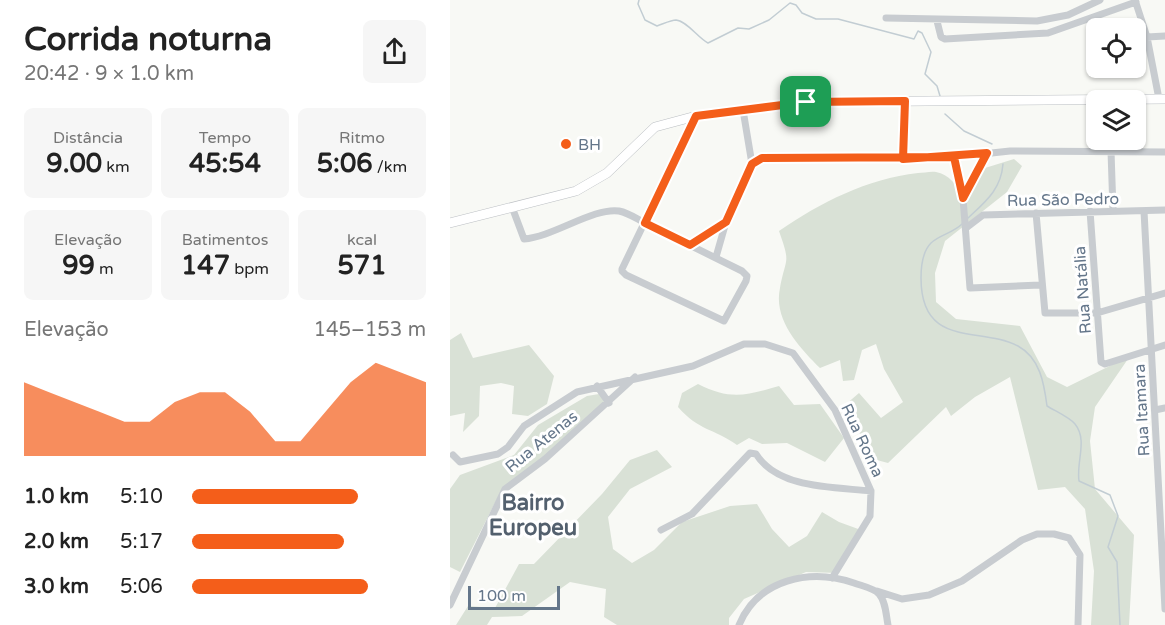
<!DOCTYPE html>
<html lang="pt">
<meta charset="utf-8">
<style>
body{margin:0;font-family:"Varela Round",sans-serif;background:#f6f6f6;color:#222;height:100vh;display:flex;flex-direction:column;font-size:22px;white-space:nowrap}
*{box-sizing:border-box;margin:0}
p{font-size:20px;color:#767676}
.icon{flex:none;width:33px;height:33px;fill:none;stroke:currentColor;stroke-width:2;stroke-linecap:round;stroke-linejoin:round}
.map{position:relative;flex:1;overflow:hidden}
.details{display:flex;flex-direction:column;background:#fff;width:450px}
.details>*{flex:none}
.tools{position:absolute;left:636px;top:18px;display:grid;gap:12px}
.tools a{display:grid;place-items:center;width:60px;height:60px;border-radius:9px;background:#fff;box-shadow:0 2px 4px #0004;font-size:30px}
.scale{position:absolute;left:18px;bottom:15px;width:92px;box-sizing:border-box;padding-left:6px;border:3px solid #64768a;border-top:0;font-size:16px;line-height:21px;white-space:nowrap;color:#64768a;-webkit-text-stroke:4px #fff;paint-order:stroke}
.pin{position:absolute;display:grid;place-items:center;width:51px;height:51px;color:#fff;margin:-26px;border-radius:12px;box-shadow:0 3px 9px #0006}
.round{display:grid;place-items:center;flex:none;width:63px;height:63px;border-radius:9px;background:#f6f6f6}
.headline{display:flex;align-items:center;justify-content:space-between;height:102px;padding:0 24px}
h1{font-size:33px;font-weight:800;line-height:45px}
.figures{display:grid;grid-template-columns:repeat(3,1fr);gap:9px;height:102px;padding:6px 24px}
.figures div{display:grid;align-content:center;border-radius:9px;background:#f6f6f6;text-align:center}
.figures b{font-size:26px;font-weight:800}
.figures small{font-size:16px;font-weight:400}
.figures p{font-size:16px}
.chart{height:168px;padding:12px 24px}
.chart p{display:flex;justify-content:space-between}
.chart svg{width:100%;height:108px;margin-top:6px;fill:#f45e1a;opacity:.7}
ul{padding:0 24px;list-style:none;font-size:20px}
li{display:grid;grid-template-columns:96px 72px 1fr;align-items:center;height:45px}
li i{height:15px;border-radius:8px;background:#f45e1a}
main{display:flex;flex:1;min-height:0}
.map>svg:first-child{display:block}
.green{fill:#d9e1d6}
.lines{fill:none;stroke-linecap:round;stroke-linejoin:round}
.stream{stroke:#c2cdd3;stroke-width:1.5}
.major-casing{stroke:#bbbfc3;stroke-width:10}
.minor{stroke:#c8ccd0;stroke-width:7}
.major{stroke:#fff;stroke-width:9}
.route-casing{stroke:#fff;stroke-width:12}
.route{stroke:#f45e1a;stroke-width:8}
.poi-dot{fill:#f45e1a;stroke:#fff;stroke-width:2}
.labels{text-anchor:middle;stroke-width:6;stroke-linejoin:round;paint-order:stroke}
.poi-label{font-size:16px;fill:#64768a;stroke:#fff;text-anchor:start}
.street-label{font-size:16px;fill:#64768a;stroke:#fff}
.district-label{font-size:22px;font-weight:bold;fill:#53606e;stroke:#fff}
</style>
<main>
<section class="details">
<div class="headline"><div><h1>Corrida noturna</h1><p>20:42 · 9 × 1.0 km</p></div><a class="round"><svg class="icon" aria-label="share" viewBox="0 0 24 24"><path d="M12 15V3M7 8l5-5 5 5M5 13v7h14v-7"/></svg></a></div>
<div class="figures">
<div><p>Distância</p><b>9.00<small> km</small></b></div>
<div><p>Tempo</p><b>45:54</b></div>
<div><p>Ritmo</p><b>5:06<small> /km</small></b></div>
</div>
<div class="figures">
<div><p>Elevação</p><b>99<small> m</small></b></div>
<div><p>Batimentos</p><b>147<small> bpm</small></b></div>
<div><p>kcal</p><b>571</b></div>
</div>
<div class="chart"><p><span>Elevação</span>145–153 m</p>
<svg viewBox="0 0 160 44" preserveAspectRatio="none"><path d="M0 44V14L10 18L20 22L30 26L40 30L50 30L60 22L70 18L80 18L90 26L100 38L110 38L120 26L130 14L140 6L150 10L160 14V44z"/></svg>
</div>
<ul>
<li><b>1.0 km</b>5:10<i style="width:71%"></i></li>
<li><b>2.0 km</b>5:17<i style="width:65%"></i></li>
<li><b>3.0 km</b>5:06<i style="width:75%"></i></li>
</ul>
</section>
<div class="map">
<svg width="715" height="625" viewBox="0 0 715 625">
<rect width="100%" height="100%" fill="#f8f9f5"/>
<path class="green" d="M564 159 572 166 557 192 495 241 485 273 486 302 506 319 570 326 597 377 617 387 680 356 645 407 640 441 645 489 684 535 679 625H641L644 571 635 509 615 487 588 490 560 377 525 397 501 416 496 407 438 463 423 459 395 405 409 393 431 418 453 402 434 369 426 344 412 350 404 380 393 381 390 360 370 368C350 348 323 320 330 288 336 256 341 265 329 231 371 202 417 179 468 173 473 173 481 171 486 172 499 174 507 186 513 195L535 168Z
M11 333 23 358 79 345 104 376 97 404 78 416 62 414 64 386 51 383 30 386 29 416 13 432 15 413 0 416V340Z
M248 384C280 400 295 396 329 386L344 405 370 404 394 438 375 462 337 443 312 444 299 438 287 445C263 428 249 431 228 407L232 393Z
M149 394 155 399 151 409 50 493 10 572 0 567V489L10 475 64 455 88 425 137 396Z
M207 450 222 467 180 489 158 517 163 549 182 563 204 550 232 522 280 506 307 504 322 529 339 547 357 536 372 512 389 522 411 530 389 573 356 572 294 599 279 618V625H167L154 617 156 589 120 582 72 616 42 617 37 625H6L18 606 45 608 69 564H84L152 494 180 460Z"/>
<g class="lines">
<path class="stream" d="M189 0 188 4 195 20 207 26C213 24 221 20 226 20 237 21 248 38 258 43L288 28 299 29 319 20 340 3 346 5 352 13 366 19H388L464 39 468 31 472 33 481 52 475 74 487 86 490 96
M495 114 514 131 542 144
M517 219C535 202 551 190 553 164
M512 224C503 233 489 235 481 243 472 252 471 267 471 278 471 349 530 326 568 346 590 358 594 383 597 406 605 411 619 417 625 424 638 440 626 462 629 481L660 495 668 516 658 547 667 562 670 625"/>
<defs>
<path id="major" d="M0 223 126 191 157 173 205 127 246 116 356 102 715 99"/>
</defs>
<use href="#major" class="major-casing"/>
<path class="minor" d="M685 0 697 37 709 99
M436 18 587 21 618 15 650 0
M487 21 491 37 495 39 598 33 686 2
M697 37 715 36
M661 151 663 211
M505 157 513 198 520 288 590 285
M453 159 455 101
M302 164 312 158 453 159 505 157 560 151 715 152
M513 198 537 153
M62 207 74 239C103 237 144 207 169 211 179 213 187 219 195 223L292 271 297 276 296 281 274 321 176 275 172 271V269L246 116
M640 211 651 362 655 364 715 345
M694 211 715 609
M586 213 595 313H647L715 293
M516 228 533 215 715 210
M240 245 276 222 302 164 293 110
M266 257 276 222
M147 386 159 403
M705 410 715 408
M3 455 10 462 48 454 58 447 74 426 127 392 243 366 294 344H315L343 353 385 410 421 491 420 516 382 578
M211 530 242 514 300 453 306 454C328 489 384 487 421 491
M427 591 452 599 479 595 512 581 572 540 587 534H604L619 538 630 555 628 625
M0 605 55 489 95 459 185 377
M289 625C308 579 360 568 404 583 412 586 424 588 429 594 436 602 436 615 438 625"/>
<use href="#major" class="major"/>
</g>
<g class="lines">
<defs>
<path id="route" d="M356 102 246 116 195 223 240 245 276 222 302 164 312 158 504 157 513 198 537 153 453 159 455 101 356 102"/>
</defs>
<use href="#route" class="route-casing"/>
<use href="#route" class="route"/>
</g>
<circle class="poi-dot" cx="116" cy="144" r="6"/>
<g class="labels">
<g class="poi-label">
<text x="128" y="150">BH</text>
</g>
<g class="street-label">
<text transform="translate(613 199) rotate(-1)" y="6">Rua São Pedro</text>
<text transform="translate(632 290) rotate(-94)" y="6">Rua Natália</text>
<text transform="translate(691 410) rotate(-93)" y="6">Rua Itamara</text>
<text transform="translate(413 440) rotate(65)" y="6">Rua Roma</text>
<text transform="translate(91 441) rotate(-39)" y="6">Rua Atenas</text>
</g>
<g class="district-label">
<text x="83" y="510">Bairro<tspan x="83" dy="25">Europeu</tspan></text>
</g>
</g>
</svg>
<div class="tools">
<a><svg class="icon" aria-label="locate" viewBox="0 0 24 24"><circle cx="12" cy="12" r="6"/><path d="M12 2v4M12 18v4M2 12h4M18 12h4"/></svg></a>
<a><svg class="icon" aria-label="layers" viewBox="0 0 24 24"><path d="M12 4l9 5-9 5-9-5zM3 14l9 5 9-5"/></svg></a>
</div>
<div class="scale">100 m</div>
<div class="pin" style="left:356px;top:102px;background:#1e9e55"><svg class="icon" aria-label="arrive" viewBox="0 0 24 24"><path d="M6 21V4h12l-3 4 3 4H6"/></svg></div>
</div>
</main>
